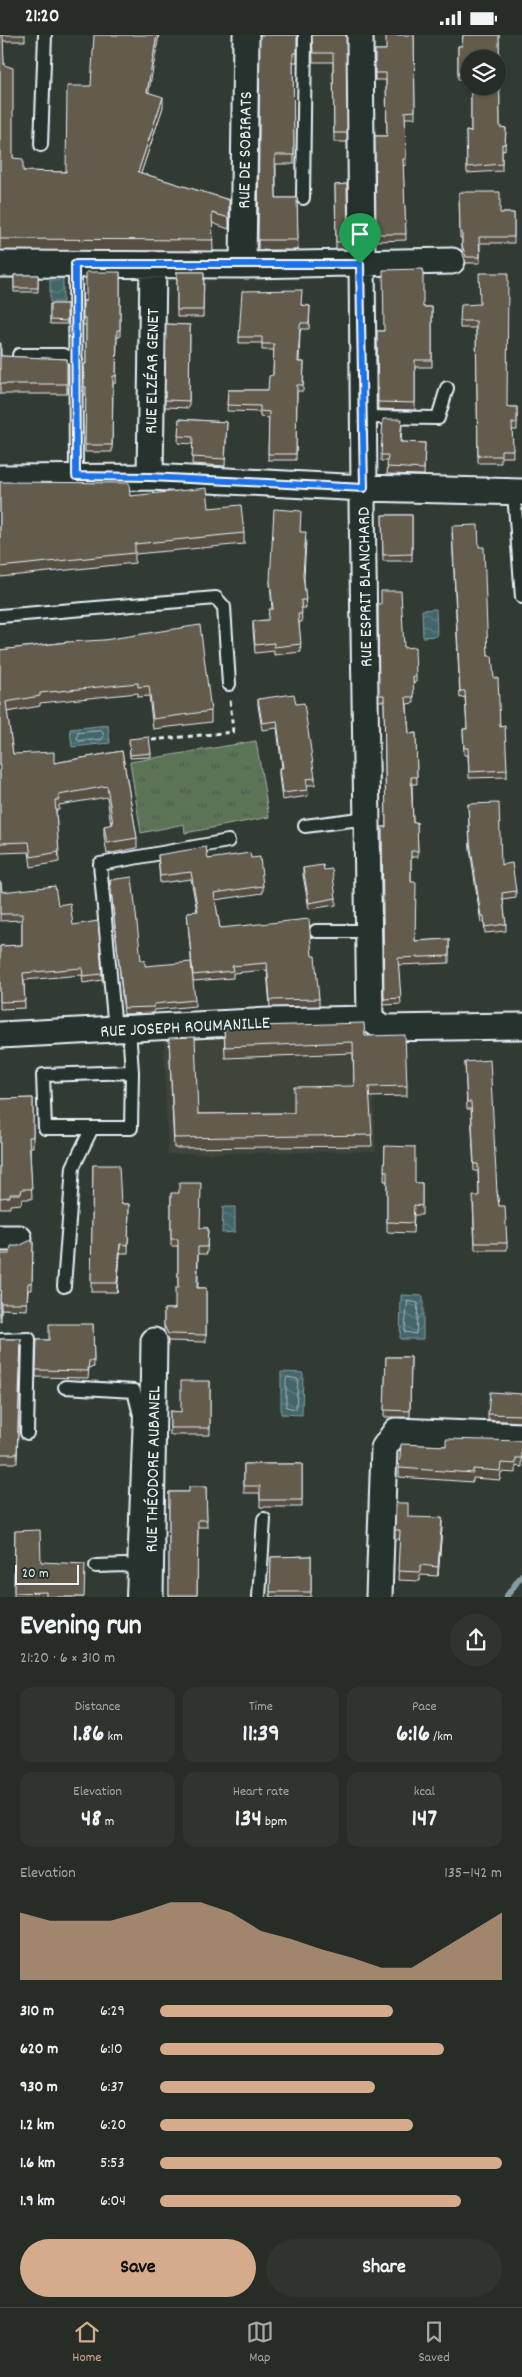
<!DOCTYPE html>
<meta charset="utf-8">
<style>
body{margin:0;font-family:Dekko,sans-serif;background:#2e342e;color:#f1f3f6;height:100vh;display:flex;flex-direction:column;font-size:19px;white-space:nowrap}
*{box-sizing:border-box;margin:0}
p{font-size:16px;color:#a4a7a7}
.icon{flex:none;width:28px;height:28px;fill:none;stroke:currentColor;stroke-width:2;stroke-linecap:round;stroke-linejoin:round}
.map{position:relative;height:1562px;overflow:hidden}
.details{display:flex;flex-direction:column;background:#262c26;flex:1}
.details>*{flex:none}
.controls{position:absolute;left:461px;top:15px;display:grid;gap:10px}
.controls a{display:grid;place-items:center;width:45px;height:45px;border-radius:50%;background:#262c26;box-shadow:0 1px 4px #0004,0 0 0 1px #424843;font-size:25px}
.scale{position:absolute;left:15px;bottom:12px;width:64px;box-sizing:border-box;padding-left:5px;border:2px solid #e8f1f8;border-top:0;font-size:14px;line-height:18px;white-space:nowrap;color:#e8f1f8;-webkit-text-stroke:4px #26332d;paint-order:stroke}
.pin{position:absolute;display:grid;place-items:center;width:42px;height:42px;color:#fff;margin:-51px -21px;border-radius:50% 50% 50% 0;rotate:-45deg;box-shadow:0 0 5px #0007}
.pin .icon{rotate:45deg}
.round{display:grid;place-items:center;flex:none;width:52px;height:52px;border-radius:26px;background:#2e342e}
.overview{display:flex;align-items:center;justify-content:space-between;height:85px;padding:0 20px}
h1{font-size:28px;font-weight:700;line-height:38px}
.stats{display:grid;grid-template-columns:repeat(3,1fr);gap:8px;height:85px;padding:5px 20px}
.stats div{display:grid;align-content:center;border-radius:12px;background:#2e342e;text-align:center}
.stats b{font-size:25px;font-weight:700}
.stats small{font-size:14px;font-weight:400}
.stats p{font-size:14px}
.chart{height:140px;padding:10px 20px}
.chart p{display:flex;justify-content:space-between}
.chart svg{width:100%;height:90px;margin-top:5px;fill:#d6ab8b;opacity:.7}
.cta{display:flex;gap:10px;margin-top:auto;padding:10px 20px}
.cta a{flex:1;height:58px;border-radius:30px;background:#d6ab8b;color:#111;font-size:20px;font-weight:700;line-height:58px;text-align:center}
.cta a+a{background:#2e342e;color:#f1f3f6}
ul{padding:0 20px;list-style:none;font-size:16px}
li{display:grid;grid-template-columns:80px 60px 1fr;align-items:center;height:38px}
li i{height:12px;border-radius:6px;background:#d6ab8b}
.status{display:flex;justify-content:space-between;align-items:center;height:35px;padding:0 25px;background:#262c26;direction:ltr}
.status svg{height:14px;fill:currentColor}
.dock{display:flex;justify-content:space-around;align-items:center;height:70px;border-top:1px solid #424843;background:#262c26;font-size:14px;color:#a4a7a7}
.dock a{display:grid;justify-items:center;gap:2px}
.dock .on{color:#d6ab8b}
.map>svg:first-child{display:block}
.built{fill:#41453b}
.grass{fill:url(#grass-tufts);stroke:#a2b2a7}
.water{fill:url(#water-waves);stroke:#859ea2}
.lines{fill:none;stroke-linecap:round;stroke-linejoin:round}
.shore{stroke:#a6b9bf;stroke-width:1}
.stream{stroke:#859ea2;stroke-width:6}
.lane-casing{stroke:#e8f1f8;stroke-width:16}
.street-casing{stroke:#e8f1f8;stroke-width:29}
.path{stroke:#e8f1f8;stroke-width:3;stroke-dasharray:5 4;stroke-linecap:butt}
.lane{stroke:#26332d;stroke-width:12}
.street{stroke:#26332d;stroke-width:25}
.wall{fill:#564f42;stroke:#e8f1f8}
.shaded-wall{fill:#464036;stroke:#e8f1f8}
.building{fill:#645c4d;stroke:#e8f1f8}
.route-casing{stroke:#fff;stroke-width:10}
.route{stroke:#1a73e8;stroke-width:6}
.labels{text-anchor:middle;stroke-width:4;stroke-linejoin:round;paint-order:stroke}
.street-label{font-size:18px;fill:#e8f1f8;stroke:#26332d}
</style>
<div class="status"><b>21:20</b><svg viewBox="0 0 49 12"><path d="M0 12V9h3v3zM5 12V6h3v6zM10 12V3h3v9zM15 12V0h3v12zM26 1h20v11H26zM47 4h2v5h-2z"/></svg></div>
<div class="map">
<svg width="522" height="1562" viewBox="0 0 522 1562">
<defs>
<pattern id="grass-tufts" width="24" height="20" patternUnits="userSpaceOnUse" patternTransform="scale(1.25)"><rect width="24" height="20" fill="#5d7356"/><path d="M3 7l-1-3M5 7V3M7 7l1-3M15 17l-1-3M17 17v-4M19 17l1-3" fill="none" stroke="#505b4f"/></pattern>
<pattern id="water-waves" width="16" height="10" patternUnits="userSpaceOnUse" patternTransform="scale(1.25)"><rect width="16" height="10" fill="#436669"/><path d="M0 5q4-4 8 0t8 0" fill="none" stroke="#5e7c7f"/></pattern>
</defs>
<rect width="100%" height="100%" fill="#323b33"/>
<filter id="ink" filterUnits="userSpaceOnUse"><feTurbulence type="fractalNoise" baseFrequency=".02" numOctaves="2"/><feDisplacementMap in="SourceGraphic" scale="10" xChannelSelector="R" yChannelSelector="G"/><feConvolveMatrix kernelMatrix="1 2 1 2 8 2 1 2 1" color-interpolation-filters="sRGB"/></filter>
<g filter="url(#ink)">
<path class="built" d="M371 990 376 1116 168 1119 164 1003Z"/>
<path class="grass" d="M256 706 269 782 185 798 184 789 141 798 130 727Z"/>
<path class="water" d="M50 242H63V267H50Z
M436 574 437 601 423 602 422 575Z
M108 690 110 708 72 712 70 694Z
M223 1172H235V1197L222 1198Z
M401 1260 423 1261V1304H400Z
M281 1337 303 1338 302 1380 281 1379Z"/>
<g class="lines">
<path class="shore" d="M102 696 104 701 102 704 79 706 77 704 78 698Z
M408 1266 418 1268 416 1299 405 1297Z
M288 1342 298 1344 296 1374 286 1372V1345Z"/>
<path class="stream" d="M506 1562 522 1540"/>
<defs>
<path id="lane" d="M41 110 45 0
M303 163 305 0
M75 229 76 441
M19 320H63L76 325
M363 382 438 383 447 353
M514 458 522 562
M0 581 216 563 224 572 229 649
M305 791 367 783
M316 896H369
M129 994 132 1037 131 1093H45L43 1040 132 1037
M115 995 100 829 228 806
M64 1251 73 1132 92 1093
M0 1305 29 1304 27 1398
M65 1352 134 1356 140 1380 133 1562
M96 1531 125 1530 134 1534
M259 1562 264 1484"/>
<path id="street" d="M360 0 364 453 362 468 370 984
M0 229 243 230 452 226
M243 230 246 0
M150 442 153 229
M0 443 150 442 364 453 522 457
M370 984 383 993 522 991
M0 1000 270 986 370 984
M0 1203H19
M150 1562 154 1306
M379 1562 384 1413 396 1396 522 1401"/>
</defs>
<use href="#lane" class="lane-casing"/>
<use href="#street" class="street-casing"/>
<path class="path" d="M152 705 233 697 230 664"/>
<use href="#lane" class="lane"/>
<use href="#street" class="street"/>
</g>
<path class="wall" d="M0 0H25V6H3L4 30 13 123 23 136 66 137 149 57 163 72 141 138 229 165V194L212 188 213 216 0 215Z
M260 0H297V27H293L294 129H276V163H297L298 215H258Z
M312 0H346L347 107H334L333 27H313Z
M414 0 415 83H405L406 131 403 130 406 205 376 206 375 101H387L386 45H375V15H386Z
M463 0H499L500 92 506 93 505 115 502 116V136L467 138 466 96 471 97V51H498V24H470V45H458V11H462Z
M347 149 348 214H336L335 150Z
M459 157 500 178H514V208H480V228H466L462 216V203H460Z
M120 237V302H117L116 348H113L112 417H85L86 359H84V329H86V290H83V266H86Z
M177 237H204L203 282H177Z
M14 240H38V257H14Z
M50 269H67V289H50Z
M479 269 507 372H517V395H512L513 422H501V428H478L476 293H460V286Z
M301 270 310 271 309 294H301L300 297 299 327H304L303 356H297L296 425H268L269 383 260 382V377L227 376 228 355H268L273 340 274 315H262V308H239V302Z
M423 272H432V332H415V375L378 374 377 296H384Z
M166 289 190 290 189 373 165 372Z
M0 308 1 321 67 324V359H0Z
M179 384 227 387 225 431 192 429 193 409 178 408Z
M402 391 401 407 425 408 424 440 387 439 388 426H381V420Z
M0 447 130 461 209 473 244 498V509L135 519V528L0 542Z
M382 480H412V526H383Z
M301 497 306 505 304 543 306 573H301L302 587H299L301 617 274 620V616L255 618 253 594V586L268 585 272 574 270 546Z
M452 498 479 512 488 621 494 643 500 692 507 735V742L469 743 468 720H464L463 694H467L465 662 460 663Z
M378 569 404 613 416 641V647H413L414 668 407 669 409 699 416 698 417 749H412L413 788 417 787 418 822H411V847L415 906 449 904V928L398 930 401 969 384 970 382 792H386L384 666H379Z
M68 607 211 676V687L153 694 149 661 138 662V658L40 668V671L7 677 13 719 54 728 122 716 137 803V813L107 819 104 801V791L111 790 107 762 59 770V775H56L59 827 31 832 29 817 0 818V615Z
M258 664 296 669 315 743V750H307L308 761 282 765 279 740V733H282L277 693 262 695 258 670Z
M129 707 151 718V722L130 723Z
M468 769 516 856V863L503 865 506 889V896L485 898 484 887 481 888 470 814Z
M158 820 208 824 251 823 263 851V858L215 865 220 893 312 921 319 964V971L270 972 267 935 233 938V943L193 946 187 877H197L191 844 160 848Z
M303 833 324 835 336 863V870L309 874 303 840Z
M110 845 141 925 145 931 195 965V971L154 975V978L124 979Z
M0 847 2 857 58 870 73 890 102 939V945L83 948 82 940 24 945 25 973 0 974V911L22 910V885L0 886Z
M224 992 365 1001 407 1051V1061L369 1062 372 1111 174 1113 169 1003 198 1079 294 1078 354 1051 353 1018 225 1023Z
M465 1027 497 1157 499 1171 507 1208V1215H475L473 1168 479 1161 478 1136H474L471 1074H467Z
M33 1063V1112H30L32 1164H22L21 1169 10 1170V1173H0V1064Z
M385 1111 415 1148H422V1180H414L413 1198 387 1197V1146H384Z
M93 1130 121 1169H129L128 1218H120L117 1257H91Z
M171 1158 200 1193H208L207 1219H198V1253H206V1307L168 1306 164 1296V1274H175L178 1253V1211H171Z
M33 1206 32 1255H28L27 1275 1 1274V1287H0V1259L10 1219 19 1211Z
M93 1289 94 1332 89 1333 88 1343 36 1342 37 1305H49Z
M0 1304H21L17 1428H0Z
M386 1322H411L410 1382H384Z
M210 1346V1400H170V1376L181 1377Z
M522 1359V1387L488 1385V1379Z
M522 1406V1432L516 1431V1438L501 1437 500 1445 473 1443V1447L399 1442V1433L446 1411Z
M244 1429H302V1472H260V1458H244Z
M206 1452 207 1492H198L197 1562H169V1457H189Z
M408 1482 442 1492 438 1541 420 1540V1546L398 1545 400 1504H395V1495Z
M15 1496 41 1527 84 1562H14Z
M311 1521V1562H270L271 1522Z"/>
<path class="shaded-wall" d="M157 0H159L147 67V57Z
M163 62V72L138 147V137Z
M120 1209V1218L117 1257V1248Z
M442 1483V1492L438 1541V1532Z"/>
<path class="building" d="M0 0H3L4 30 13 33V123L23 124V136L66 137 67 51H91L94 0H157L147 57 163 62 138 137 229 165V183L212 178 213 205 0 204Z
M260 0H297V18H293L294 120H275L276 163H297L298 205H258Z
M312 0H346L347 98H334L333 18H313Z
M386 0H414L415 76 405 77 406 124H403L406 199H376L375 101H387L386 38H375V15H386Z
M463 0H499L500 92 506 93 505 109H502V129L467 132 466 96 471 97V51H498V24H470V39H458V11H462Z
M347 149 348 207H336L335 150Z
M459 157H500V178H514V202H479L480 222H466L462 210V197H460Z
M423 234V272H432V325H415V368L378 367 377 296H384L383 235Z
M86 237H120V295H117L116 341H113L112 410H85L86 352H84V329H86V283H83V266H86Z
M177 237H204L203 275H177Z
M479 238H508L507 372H517V388H512L513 415H501V421H478L476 286H460L461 270 480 269Z
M14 240H38V253H14Z
M302 255 301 270 310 271 309 288H301L300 291 298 327H304L303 350H297L296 419H268L269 377 260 376V371L227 370 228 355H268L269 341 273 340 274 309H262V302H239L242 256Z
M50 269H67V286L50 285Z
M166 289 190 290 189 366 165 365Z
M0 308H1V321L67 324V349H0Z
M179 384 227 387 225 424 192 422 193 402 178 401Z
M383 384H402L400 407 425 408 424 434 387 432 388 420H381Z
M0 447 129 448 130 461 207 453 209 473 241 470 244 498 135 509V518L0 532Z
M274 474 301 476 300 497H306L303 540 306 565H301L302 579H298L301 609 274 612V608L255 610 253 586 268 585 269 574H273L270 546Z
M382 480H412V519L383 520Z
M478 490 479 512H484L488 621H492L494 643H498L500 692 505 691 507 735 469 737 468 713H464L463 694H467L465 656H460L452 491Z
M381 556H401L404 613 415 612 416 641H413L414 662H406L409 699 416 698 417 742H411L413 788 417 787 418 816H411V847H416L415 906 449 904V921L398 923 401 963 384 964 382 792H386L384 660H379L378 569H381Z
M200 590 211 676 153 684 149 651 138 652V648L40 658V661L6 667 13 719 54 717V728L122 716 137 803 107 808 104 791 113 789 107 751 59 760V765H55L59 817 31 822 29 807 0 808V615L68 607 104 605Z
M294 659 296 669 304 668 315 743 306 744 308 755 282 758 279 733H283L277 686 262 688 258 664Z
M149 702 151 718 130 720 129 704Z
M499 768 501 830 512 828 516 856 502 858 506 889 485 892 484 881H481L470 807 468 769Z
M206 812 208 824 250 818 251 823 260 822 263 851 214 858 220 893 309 884 312 921H315L319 964 270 965 267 928 232 931 233 936 193 940 187 877 198 876 191 837 160 841 158 820Z
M323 830 324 835 332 834 336 863 309 868 303 833Z
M132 842 141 925H145V931L191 927 195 965 154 969V972L124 973 110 845Z
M0 847H1L2 857 55 851 58 870 70 868 73 890 98 886 102 939 83 941 82 933 23 938 25 966 0 967V911L22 910V879H0Z
M364 988 365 1001 405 1000 407 1051 369 1052 372 1100 174 1103 169 1003 195 1002 198 1079 294 1078V1052L354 1051 353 1007 225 1012 224 992Z
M490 1025 497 1157 499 1171H505L507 1208H475L473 1161H479L478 1129H474L471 1067H467L465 1027Z
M33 1063V1102H29L32 1154H22L21 1159H10V1162L0 1163V1064Z
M385 1111 415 1112V1148H422V1171L414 1170 413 1188 387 1187V1136H384Z
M93 1130H119L121 1169H129L128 1210 120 1209 117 1248H91Z
M179 1148H201L200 1193H208L207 1212H198L197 1253H206V1300L168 1299 164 1290V1274H175V1253H178V1204H171V1158H179Z
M29 1206H33L32 1248H28L27 1268H1V1281H0L1 1219H10L11 1211H19Z
M49 1289H93L94 1326H89L88 1336 36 1335 37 1305H49Z
M0 1304H21L17 1419H0Z
M386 1322H411L410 1376 384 1375Z
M181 1346H210V1393H170V1376L181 1377Z
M490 1357 522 1359V1380L488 1379Z
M446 1404 522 1406V1423H516V1429L501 1428 500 1436 473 1434V1438L399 1433 401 1409 446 1411Z
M244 1429H302V1465H260V1451H244Z
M189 1452H206L207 1485H198L197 1560H169V1457H189Z
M396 1468H408V1482L442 1483 438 1532 420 1530V1537L398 1536 400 1495H395Z
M40 1495 41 1527 85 1529 84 1562H46V1557L14 1558 15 1496Z
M311 1521V1557H270L271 1522Z"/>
</g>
<g class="lines" filter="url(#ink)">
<defs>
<path id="route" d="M75 229H360L364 453 150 442 76 441Z"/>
</defs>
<use href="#route" class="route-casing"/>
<use href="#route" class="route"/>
</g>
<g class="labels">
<g class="street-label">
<text transform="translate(244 115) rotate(-89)" y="6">RUE DE SOBIRATS</text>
<text transform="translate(151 336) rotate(-89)" y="6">RUE ELZÉAR GENET</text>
<text transform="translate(364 552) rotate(-91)" y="6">RUE ESPRIT BLANCHARD</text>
<text transform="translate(185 991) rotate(-3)" y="6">RUE JOSEPH ROUMANILLE</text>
<text transform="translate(152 1434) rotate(-89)" y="6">RUE THÉODORE AUBANEL</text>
</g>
</g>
</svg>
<div class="controls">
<a><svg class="icon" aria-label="layers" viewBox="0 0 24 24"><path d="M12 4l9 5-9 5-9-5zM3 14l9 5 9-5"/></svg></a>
</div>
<div class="scale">20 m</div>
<div class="pin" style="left:360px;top:229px;background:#1e9e55"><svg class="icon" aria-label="arrive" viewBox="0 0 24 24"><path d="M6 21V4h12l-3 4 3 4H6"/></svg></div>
</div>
<section class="details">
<div class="overview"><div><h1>Evening run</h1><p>21:20 · 6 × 310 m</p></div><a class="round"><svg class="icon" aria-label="share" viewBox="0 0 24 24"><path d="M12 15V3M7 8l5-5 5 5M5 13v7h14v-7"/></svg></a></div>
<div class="stats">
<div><p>Distance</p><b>1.86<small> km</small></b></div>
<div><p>Time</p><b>11:39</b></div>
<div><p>Pace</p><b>6:16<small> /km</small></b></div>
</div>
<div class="stats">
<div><p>Elevation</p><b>48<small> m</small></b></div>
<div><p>Heart rate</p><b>134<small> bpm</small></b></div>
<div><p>kcal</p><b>147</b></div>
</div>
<div class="chart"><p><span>Elevation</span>135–142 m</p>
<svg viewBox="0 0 160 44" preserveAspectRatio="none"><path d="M0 44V11L10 15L20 15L30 15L40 11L50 6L60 6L70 11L80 20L90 24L100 29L110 33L120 38L130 38L140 29L150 20L160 11V44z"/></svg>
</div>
<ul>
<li><b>310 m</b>6:29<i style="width:68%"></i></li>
<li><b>620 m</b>6:10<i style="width:83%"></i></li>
<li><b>930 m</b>6:37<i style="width:63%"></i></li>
<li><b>1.2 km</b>6:20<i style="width:74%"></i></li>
<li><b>1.6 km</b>5:53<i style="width:100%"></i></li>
<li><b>1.9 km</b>6:04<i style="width:88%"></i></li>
</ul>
<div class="cta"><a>Save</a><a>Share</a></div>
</section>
<nav class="dock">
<a class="on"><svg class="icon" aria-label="home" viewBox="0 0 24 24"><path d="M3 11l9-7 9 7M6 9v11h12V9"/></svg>Home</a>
<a><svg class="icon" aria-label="map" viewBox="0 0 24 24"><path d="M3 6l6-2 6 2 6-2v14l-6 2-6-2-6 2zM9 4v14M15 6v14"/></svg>Map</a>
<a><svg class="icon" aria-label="saved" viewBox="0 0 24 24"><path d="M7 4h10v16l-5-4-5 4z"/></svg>Saved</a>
</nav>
